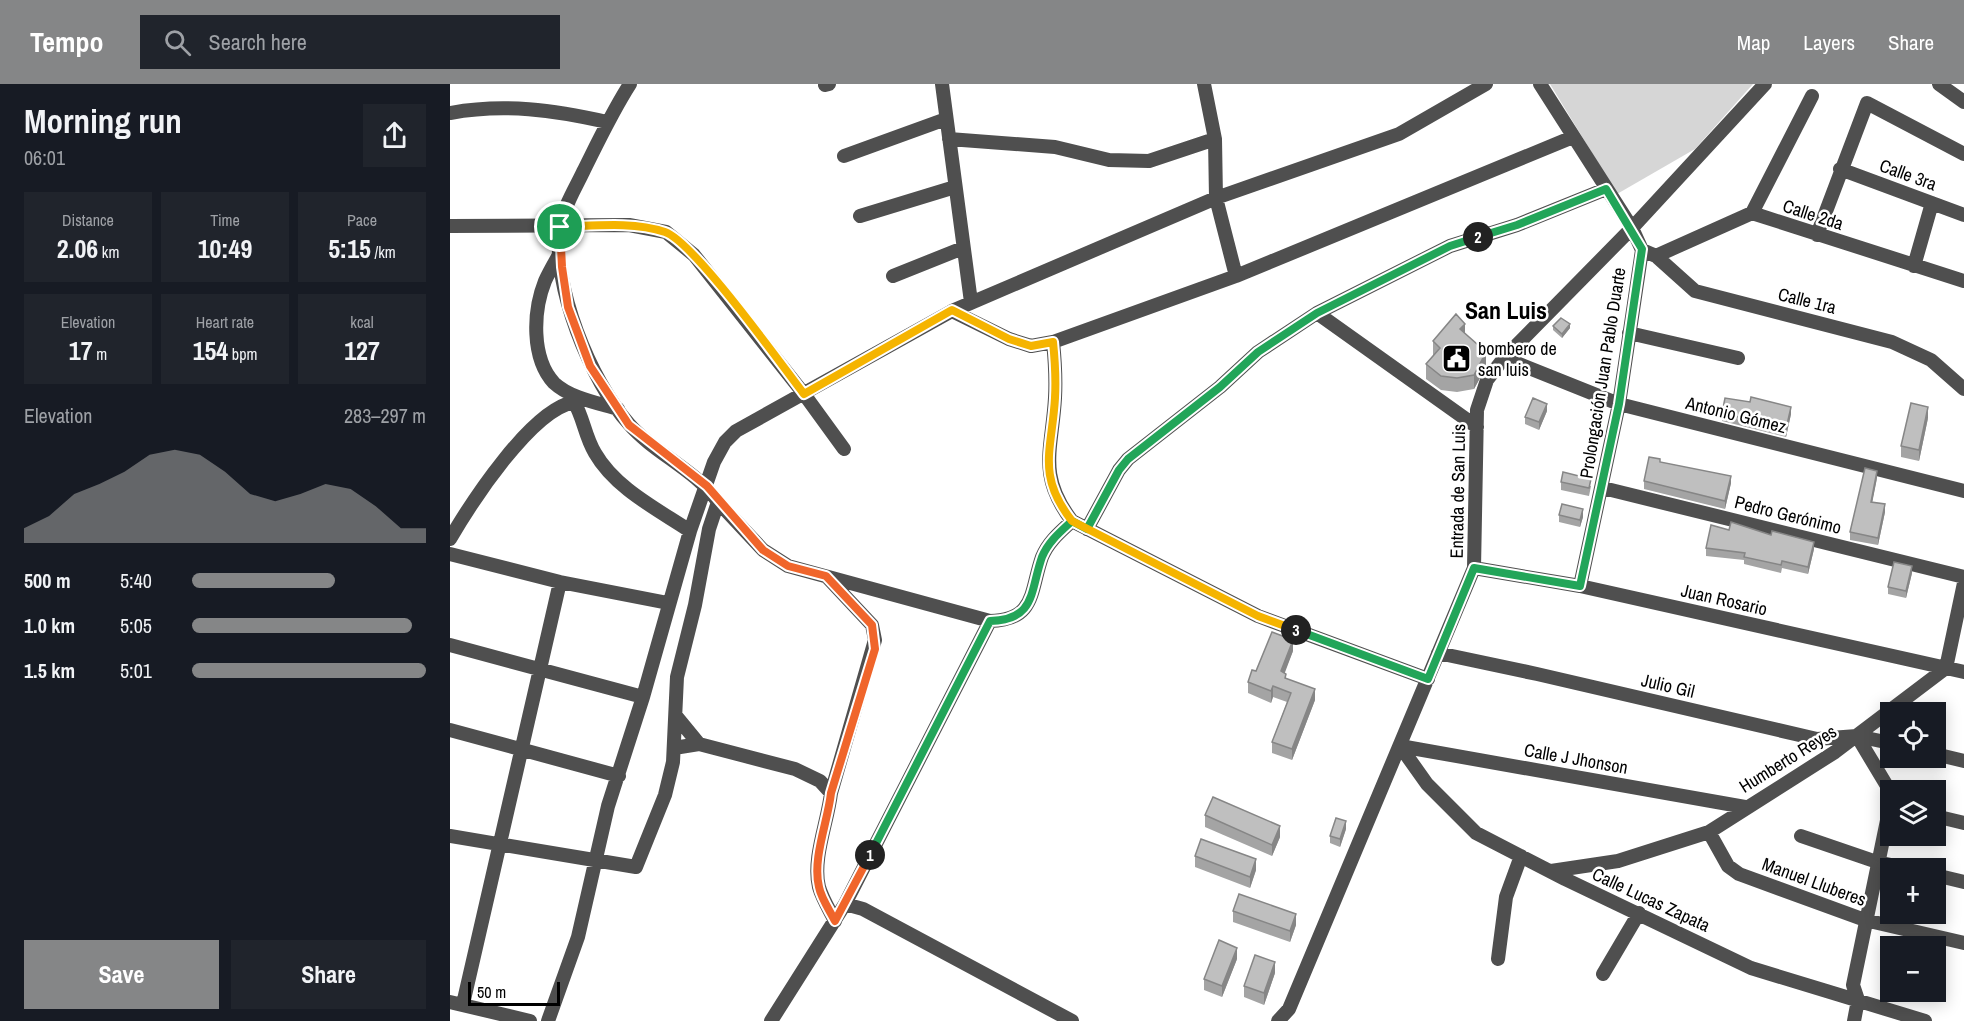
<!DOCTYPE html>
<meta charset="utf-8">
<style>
body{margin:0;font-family:"Archivo Narrow",sans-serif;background:#20242c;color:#f1f3f6;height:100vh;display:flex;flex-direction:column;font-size:22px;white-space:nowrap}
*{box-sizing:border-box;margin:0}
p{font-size:20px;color:#9ea1a6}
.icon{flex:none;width:33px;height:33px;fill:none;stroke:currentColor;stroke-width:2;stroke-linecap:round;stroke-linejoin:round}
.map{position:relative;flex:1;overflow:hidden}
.side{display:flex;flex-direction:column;background:#171b24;width:450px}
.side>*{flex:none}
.buttons{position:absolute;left:1430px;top:618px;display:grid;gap:12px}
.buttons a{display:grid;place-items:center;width:66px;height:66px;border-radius:0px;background:#171b24;box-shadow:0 3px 15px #0003;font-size:30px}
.scale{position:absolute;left:18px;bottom:15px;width:92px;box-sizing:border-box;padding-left:6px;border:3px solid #000;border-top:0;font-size:16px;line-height:21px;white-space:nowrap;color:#000;-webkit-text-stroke:4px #fff;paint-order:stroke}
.pin{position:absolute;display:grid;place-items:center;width:51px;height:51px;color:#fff;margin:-26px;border:3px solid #fff;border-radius:50%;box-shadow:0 2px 6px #0007}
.km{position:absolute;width:30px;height:30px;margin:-15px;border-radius:50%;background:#222;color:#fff;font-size:16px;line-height:30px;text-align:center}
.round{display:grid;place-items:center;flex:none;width:63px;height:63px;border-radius:0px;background:#20242c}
.overview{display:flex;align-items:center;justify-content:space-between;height:102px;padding:0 24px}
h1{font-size:33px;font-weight:700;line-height:45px}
.metrics{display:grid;grid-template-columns:repeat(3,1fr);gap:9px;height:102px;padding:6px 24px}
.metrics div{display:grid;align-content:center;border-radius:0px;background:#20242c;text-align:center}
.metrics b{font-size:26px;font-weight:700}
.metrics small{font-size:16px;font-weight:400}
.metrics p{font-size:16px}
.chart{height:168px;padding:12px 24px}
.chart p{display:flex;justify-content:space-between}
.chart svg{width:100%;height:108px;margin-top:6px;fill:#858687;opacity:.7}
.action{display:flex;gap:12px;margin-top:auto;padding:12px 24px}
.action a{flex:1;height:69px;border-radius:0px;background:#858687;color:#fff;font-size:24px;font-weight:700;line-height:69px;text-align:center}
.action a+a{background:#20242c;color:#f1f3f6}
ul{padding:0 24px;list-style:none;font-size:20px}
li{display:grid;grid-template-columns:96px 72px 1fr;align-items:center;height:45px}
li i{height:15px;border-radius:8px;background:#858687}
header{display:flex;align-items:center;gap:36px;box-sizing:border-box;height:84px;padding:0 30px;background:#858687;color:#fff}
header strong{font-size:28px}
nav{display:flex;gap:33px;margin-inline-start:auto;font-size:21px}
.search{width:420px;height:54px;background:#20242c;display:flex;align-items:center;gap:15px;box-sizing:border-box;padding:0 21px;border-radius:0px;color:#9ea1a6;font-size:22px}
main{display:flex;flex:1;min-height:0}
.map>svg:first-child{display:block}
.green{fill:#d6d6d6}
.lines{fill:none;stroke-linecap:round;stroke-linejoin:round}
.minor{stroke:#4f4f4f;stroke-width:14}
.wall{fill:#a4a4a4}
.shaded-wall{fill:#868686}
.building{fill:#bfbfbf;stroke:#868686;stroke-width:1.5}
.split-1-casing{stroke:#fff;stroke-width:12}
.split-2-casing{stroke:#fff;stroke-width:12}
.split-3-casing{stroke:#fff;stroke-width:12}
.split-4-casing{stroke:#fff;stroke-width:12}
.split-1{stroke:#f0652b;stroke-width:8}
.split-2{stroke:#22a559;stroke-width:8}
.split-3{stroke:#22a559;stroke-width:8}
.split-4{stroke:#f5b400;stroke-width:8}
.labels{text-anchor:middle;stroke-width:5;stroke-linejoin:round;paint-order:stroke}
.street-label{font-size:18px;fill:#000;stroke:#fff}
.poi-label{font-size:18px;fill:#000;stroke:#fff;text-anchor:start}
.district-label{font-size:24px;font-weight:bold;fill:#000;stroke:#fff}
</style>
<header>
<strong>Tempo</strong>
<div class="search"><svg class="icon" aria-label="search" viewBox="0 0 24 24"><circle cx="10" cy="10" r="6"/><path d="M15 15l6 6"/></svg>Search here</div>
<nav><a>Map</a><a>Layers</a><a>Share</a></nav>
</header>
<main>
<section class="side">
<div class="overview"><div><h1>Morning run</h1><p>06:01</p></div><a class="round"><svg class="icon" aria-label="share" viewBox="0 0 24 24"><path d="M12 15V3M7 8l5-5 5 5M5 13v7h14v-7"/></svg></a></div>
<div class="metrics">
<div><p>Distance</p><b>2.06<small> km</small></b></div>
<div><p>Time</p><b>10:49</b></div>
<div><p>Pace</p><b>5:15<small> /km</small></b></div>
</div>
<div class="metrics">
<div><p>Elevation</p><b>17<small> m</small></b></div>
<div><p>Heart rate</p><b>154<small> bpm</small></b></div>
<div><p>kcal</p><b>127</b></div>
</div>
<div class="chart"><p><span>Elevation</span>283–297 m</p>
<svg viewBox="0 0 160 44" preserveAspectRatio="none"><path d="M0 44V38L10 33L20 24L30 20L40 15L50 8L60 6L70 8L80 15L90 24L100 27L110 24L120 20L130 22L140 29L150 38L160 38V44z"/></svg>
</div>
<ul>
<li><b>500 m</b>5:40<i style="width:61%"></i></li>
<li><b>1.0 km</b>5:05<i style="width:94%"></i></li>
<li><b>1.5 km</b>5:01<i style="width:100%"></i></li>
</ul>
<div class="action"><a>Save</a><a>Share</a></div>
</section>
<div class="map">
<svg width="1514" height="937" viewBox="0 0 1514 937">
<rect width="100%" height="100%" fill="#fff"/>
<path class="green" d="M1100 0H1303L1245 65 1167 110Z"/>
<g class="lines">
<path class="minor" d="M492 0 521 218
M754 0 765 55 766 114 786 192
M1090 0 1182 144 1192 166 1169 320 1130 502
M1489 0 1514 18
M375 1 379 0
M0 29C54 19 104 26 157 38
M499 55 605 63 659 76 699 77 765 55
M394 72 496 35
M1390 85 1514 131
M1302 129 1362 12
M410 132 505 103
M0 142 179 141 216 148 244 171 354 310 394 365
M1367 151 1417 19 1514 70
M1192 166 1206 172 1245 207 1442 258 1481 276 1514 305
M110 169C105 178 99 188 95 197 83 227 81 274 104 299 120 314 148 319 168 325
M1206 172 1302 129 1514 197
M1464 182 1482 119
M443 192 513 164
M502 227 559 255 581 262 603 258 786 192 1123 53
M867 229 1027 343
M1179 249 1288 274
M603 258C605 277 606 296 605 314 602 366 587 391 622 437L808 532 978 595
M1054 274 1169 320 1514 407
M1153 404 1514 493
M268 418 313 466 338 482 540 537C586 536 580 507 592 473 598 458 610 448 622 437
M637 445 669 386 678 375 770 303 808 268 867 229 1000 162 1067 141 1156 105
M0 455C21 419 81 326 124 318 133 332 135 353 145 369 165 404 207 425 240 447
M0 470 110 498 218 519
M1024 484 1130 502 1514 588
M377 493 422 541 425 556 381 709
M0 561 193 613
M988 569 1087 590 1367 655 1407 652 1440 659
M226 632 249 660
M0 646 169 692
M1407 652 1437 702 1440 720
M950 662 977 700 1026 749 1115 795 1301 884 1475 937
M950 662 1295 723
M224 664 249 660 345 685 370 697 381 709C378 737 362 775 369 803 372 814 380 827 385 837
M1485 670 1514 677
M1485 732 1514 739
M1259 748 1278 782 1289 790 1415 836 1514 859
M0 752 186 783 215 711 223 678 227 593 245 521 259 445 268 418C245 385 205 370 179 340 141 298 101 200 110 143 113 124 125 105 133 88 148 58 162 28 180 0
M1351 752 1427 778 1455 784
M1101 787 1168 777 1259 748 1385 668 1496 584 1514 499
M1485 791 1514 798
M395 820 540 537
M1048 875 1056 813 1071 772
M1153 890 1189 829
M0 918 80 937
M13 920 110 498
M98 937 128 853 158 722 193 613 240 447 264 378 275 358 286 347 502 227 766 114 949 50 1036 0
M321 937 395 820 413 825 622 937
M828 937 839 925 1024 484 1027 326 1037 296 1054 274 1182 144 1315 0
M1404 937 1408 916 1403 901 1440 722"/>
</g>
<path class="wall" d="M1103 242 1120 244 1112 254 1103 246Z
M1015 249 1036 283 1024 305 1007 308 991 306 976 295V280L983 272V257Z
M1097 327 1089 346 1075 340V333Z
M1272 329 1341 330 1336 353 1272 337Z
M1478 334 1469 377 1451 373V362Z
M1210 378 1281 399 1275 425 1194 405V397Z
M1427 394 1422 418 1435 428 1428 461 1400 456V448Z
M1111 398 1141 402 1139 412 1111 406Z
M1109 431 1133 433 1130 443 1109 438Z
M1256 464 1364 465 1358 490 1332 484 1331 489 1294 480V476L1256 472Z
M1462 489 1456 514 1438 510V503Z
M843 567 834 589 836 595 865 616 842 676 822 669V658L837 618 823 613 821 619 798 609V598L806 587Z
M755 731 830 753 822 772 755 743Z
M896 745 890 763 880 759V752Z
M745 772 806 786 800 804 745 783Z
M783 827 846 841 840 858 783 838Z
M787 875 772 913 754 906V895Z
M825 889 814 921 794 913V902Z"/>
<path class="shaded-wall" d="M1015 240V254L1010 245Z
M1120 240V244L1112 254V250Z
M1036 268V283L1024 305V291Z
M1097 320V327L1089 346V338Z
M1341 323V330L1336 353V345Z
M1478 323V334L1469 377V366Z
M1427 387V394L1421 425V418Z
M1281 392V399L1275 425V417Z
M1435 420V428L1428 461V454Z
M1133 425V433L1130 443V436Z
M1364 458V465L1358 490V483Z
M1462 482V489L1456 514V507Z
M843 556V567L831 599V587Z
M823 602V613L821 619V607Z
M865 605V616L842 676V665Z
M896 737V745L890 763V755Z
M830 742V753L822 772V761Z
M806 775V786L800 804V793Z
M846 830V841L840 858V847Z
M787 864V875L772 913V902Z
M825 878V889L814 921V909Z"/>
<path class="building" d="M1006 230 1015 240 1010 245 1036 268 1024 291 1007 294 991 292 976 280 990 264 983 257Z
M1111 234 1120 240 1112 250 1103 242Z
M1301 313 1341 323 1336 345 1272 329 1275 314 1300 318Z
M1083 314 1097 320 1089 338 1075 333Z
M1461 319 1478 323 1469 366 1451 362Z
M1199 373 1210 375V378L1281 392 1275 417 1194 397Z
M1415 384 1427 387 1421 418 1435 420 1428 454 1400 448Z
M1113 388 1141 395 1139 404 1111 398Z
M1112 420 1133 425 1130 436 1109 431Z
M1281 438 1321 451 1322 447 1364 458 1358 483 1332 477 1331 481 1294 473 1295 469 1256 464 1261 441 1279 446Z
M1444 478 1462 482 1456 507 1438 503Z
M822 548 843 556 831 587 836 590 835 594 865 605 842 665 822 658 841 609 823 602 821 607 798 598 802 586 806 587Z
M763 713 830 742 822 761 755 731Z
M886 734 896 737 890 755 880 752Z
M751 755 806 775 800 793 745 772Z
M789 810 846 830 840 847 783 827Z
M769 856 787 864 772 902 754 895Z
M805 871 825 878 814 909 794 902Z"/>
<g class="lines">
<defs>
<path id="split-1" d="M110 143 112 183 118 223 140 282 179 341 257 402 313 466 338 482 376 492 422 541 425 565 381 709C378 737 362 775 369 803 371 814 380 827 385 837L420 771"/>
<path id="split-2" d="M420 771 540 537C586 536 580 507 592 473 598 458 610 448 622 437L637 445 669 386 678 375 770 303 808 268 867 229 1000 162 1028 153"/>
<path id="split-3" d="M846 546 978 595 1024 484 1130 502 1169 320 1192 165 1156 105 1067 141 1028 153"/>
<path id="split-4" d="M110 143C144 142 182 137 215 148 244 158 330 279 354 310L502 226 559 255 581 262 603 258C605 277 606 296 605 314 602 366 586 391 622 437L808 532 846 546"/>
</defs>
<use href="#split-1" class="split-1-casing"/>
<use href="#split-2" class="split-2-casing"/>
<use href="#split-3" class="split-3-casing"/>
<use href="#split-4" class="split-4-casing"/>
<use href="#split-1" class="split-1"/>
<use href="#split-2" class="split-2"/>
<use href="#split-3" class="split-3"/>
<use href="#split-4" class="split-4"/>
</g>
<defs>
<symbol id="civic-square" viewBox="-11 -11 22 22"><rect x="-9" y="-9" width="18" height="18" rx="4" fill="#000" stroke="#fff"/><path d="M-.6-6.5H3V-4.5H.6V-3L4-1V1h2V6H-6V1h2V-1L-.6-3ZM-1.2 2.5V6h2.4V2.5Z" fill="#fff"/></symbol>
</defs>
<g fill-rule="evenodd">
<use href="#civic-square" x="990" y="258" width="33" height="33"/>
</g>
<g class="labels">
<g class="street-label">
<text transform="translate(1458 91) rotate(20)" y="6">Calle 3ra</text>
<text transform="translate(1363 131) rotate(18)" y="6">Calle 2da</text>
<text transform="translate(1357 217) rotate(14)" y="6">Calle 1ra</text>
<text transform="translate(1153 289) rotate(-81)" y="6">Prolongación Juan Pablo Duarte</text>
<text transform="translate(1286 331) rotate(14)" y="6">Antonio Gómez</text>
<text transform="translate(1008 407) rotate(-89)" y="6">Entrada de San Luis</text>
<text transform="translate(1338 431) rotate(14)" y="6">Pedro Gerónimo</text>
<text transform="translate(1274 516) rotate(13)" y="6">Juan Rosario</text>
<text transform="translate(1218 602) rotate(13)" y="6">Julio Gil</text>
<text transform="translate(1126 675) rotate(10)" y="6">Calle J Jhonson</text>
<text transform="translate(1338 675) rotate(-32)" y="6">Humberto Reyes</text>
<text transform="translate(1364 798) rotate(20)" y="6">Manuel Lluberes</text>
<text transform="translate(1201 816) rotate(25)" y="6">Calle Lucas Zapata</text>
</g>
<g class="poi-label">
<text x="1028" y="271">bombero de<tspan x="1028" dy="21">san luis</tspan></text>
</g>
<g class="district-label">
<text x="1056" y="235">San Luis</text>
</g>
</g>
</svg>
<div class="buttons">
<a><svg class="icon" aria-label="locate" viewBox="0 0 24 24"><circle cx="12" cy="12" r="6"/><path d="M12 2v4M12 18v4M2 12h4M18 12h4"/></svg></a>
<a><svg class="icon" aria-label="layers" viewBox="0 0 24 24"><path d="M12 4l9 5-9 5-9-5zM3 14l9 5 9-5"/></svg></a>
<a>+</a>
<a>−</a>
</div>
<div class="scale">50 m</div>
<div class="pin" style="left:110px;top:143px;background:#1e9e55"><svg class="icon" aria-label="arrive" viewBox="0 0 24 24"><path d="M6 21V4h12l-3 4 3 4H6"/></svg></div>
<b class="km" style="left:420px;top:771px">1</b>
<b class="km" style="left:1028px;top:153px">2</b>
<b class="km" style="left:846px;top:546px">3</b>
</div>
</main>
